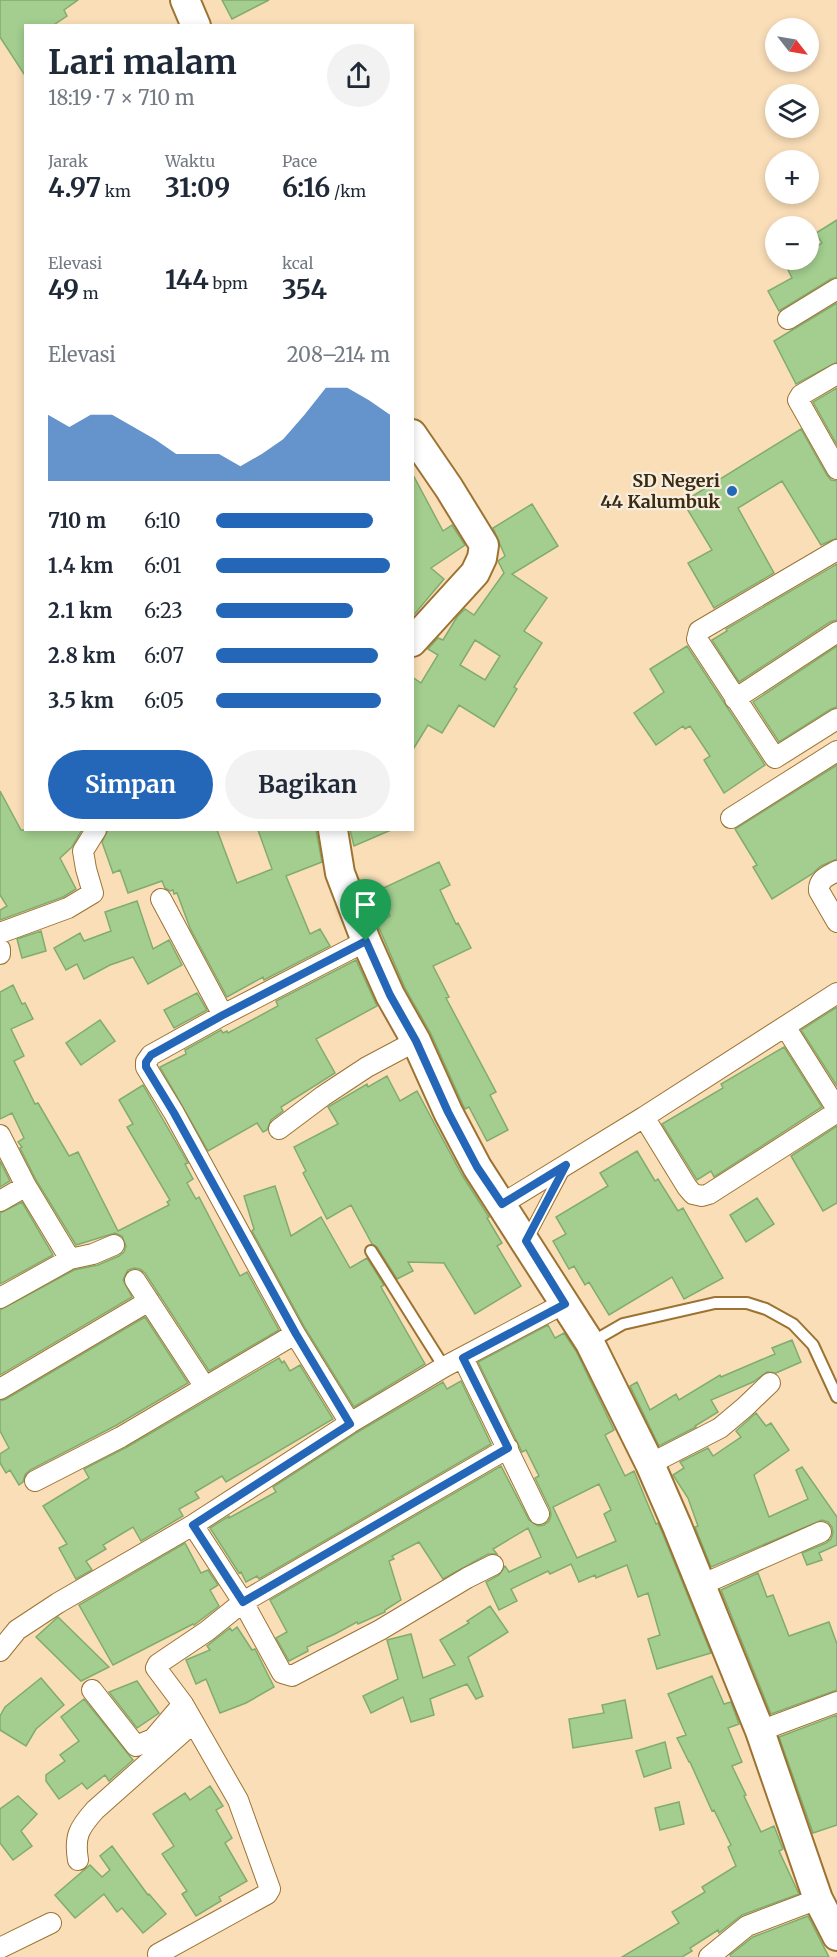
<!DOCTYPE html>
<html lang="id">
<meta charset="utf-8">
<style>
body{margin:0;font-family:Merriweather,serif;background:#f2f2f3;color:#1f2937;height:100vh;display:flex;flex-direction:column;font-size:22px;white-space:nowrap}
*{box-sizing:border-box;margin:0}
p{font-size:20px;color:#747a83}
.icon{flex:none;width:33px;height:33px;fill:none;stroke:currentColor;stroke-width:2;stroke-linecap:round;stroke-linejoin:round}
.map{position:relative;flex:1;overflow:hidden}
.sheet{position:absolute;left:24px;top:24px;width:390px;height:807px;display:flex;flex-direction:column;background:#fff;border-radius:0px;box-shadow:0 3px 9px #0003}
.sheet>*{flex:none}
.needle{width:39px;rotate:121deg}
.fabs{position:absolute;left:765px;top:18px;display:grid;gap:12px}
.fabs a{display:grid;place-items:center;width:54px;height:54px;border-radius:50%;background:#fff;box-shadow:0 3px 9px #0003;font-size:30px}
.pin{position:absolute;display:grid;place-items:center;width:51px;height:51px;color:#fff;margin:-62px -26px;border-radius:50% 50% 50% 0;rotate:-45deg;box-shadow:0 0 6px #0007}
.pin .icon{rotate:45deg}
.round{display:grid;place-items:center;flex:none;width:63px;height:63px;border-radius:32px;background:#f2f2f3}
.summary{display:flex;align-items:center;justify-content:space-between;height:102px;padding:0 24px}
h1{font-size:33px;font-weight:700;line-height:45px}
.stats{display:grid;grid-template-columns:repeat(3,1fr);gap:9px;height:102px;padding:6px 24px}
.stats div{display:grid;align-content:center}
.stats b{font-size:26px;font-weight:700}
.stats small{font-size:16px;font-weight:400}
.stats p{font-size:16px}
.chart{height:168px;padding:12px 24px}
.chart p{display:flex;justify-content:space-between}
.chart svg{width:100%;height:108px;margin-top:6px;fill:#2466b7;opacity:.7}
.primary-button{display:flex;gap:12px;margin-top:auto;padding:12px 24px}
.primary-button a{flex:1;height:69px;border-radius:36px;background:#2466b7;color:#fff;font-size:24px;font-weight:700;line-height:69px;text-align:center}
.primary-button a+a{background:#f2f2f3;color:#1f2937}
ul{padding:0 24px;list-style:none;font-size:20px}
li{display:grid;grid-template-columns:96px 72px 1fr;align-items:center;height:45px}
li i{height:15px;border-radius:8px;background:#2466b7}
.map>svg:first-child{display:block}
.building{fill:#a3ce8f;stroke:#82ac6e;stroke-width:1.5;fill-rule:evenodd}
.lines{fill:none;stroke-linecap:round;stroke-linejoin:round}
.lane-casing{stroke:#9d7332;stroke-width:14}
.street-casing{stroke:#9d7332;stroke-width:22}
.secondary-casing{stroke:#9d7332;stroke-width:32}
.lane{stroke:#fff;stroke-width:10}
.street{stroke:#fff;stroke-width:20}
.secondary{stroke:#fff;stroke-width:28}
.route-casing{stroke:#fff;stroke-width:12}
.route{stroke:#2466b7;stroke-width:8}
.poi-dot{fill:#2466b7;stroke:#f7eee2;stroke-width:2}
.labels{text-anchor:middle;stroke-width:4.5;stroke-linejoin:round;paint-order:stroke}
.poi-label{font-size:18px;font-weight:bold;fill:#3d2b10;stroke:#f7eee2;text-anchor:end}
</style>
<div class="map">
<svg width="837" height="1957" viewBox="0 0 837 1957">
<rect width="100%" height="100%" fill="#f9deb8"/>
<path class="building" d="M0 0H78L64 10 67 16 52 26H26V77L0 37Z
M222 0H269L232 19Z
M837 220V277L831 279 779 311 768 291 792 278 783 260H808V252L822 243 816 233Z
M837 303V362L796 384 774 341Z
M837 388V445L813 402Z
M801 429 827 475 831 480 837 481V538L821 545 782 481 738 508 774 573 714 608 688 563 712 550 683 502Z
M412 473 443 531 452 525 465 545 431 568 444 579 412 617Z
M532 504 558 546 512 574 547 598 524 631 542 643 514 687 517 689 494 727 459 705 442 733 428 725 412 751V677L421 683 438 655 428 649 438 638 443 640 457 617 465 609 474 615 504 573 498 561 505 556 493 528ZM475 640 500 656 485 680 460 665Z
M837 564V620L830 622 739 682 712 640 727 631 726 629Z
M687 646 765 765 724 793 704 760 710 756 690 726 685 729 683 726 656 745 634 713 664 692 650 669Z
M837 646V707L831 709 779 742 753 702Z
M837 765V859L821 866 812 874 772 899 753 867 757 865 735 829Z
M0 791 21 830H82L72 847 60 858 76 889 63 897 0 920V910L7 906 0 895Z
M108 830H217L237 883 272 869 258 830H316L322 862 286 876 310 934 320 929 330 946 264 980 263 977 227 997 190 928 177 893 174 894 173 890 170 891 165 888 162 881 128 893 120 870 113 873 102 842Z
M350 830H391L354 846Z
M439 862 450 885 440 890 456 924 458 923 471 948 433 966 449 997 446 998 496 1092 490 1095 508 1130 487 1141 469 1107 465 1109 463 1105 431 1034 405 988 377 923 390 916 377 891Z
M137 901 153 949 169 940 182 965 148 984 133 957 110 965 84 979 77 964 66 970 54 948 80 933 84 941 111 931 105 912Z
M41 931 46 951 22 958 17 939Z
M356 960 377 1006 316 1039 335 1073 281 1107 283 1111 271 1120 267 1130 263 1132 257 1123 208 1151 160 1067 186 1054 185 1050 221 1030 223 1033 227 1031 228 1033 278 1006 276 1001Z
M13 985 22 1004 25 1003 33 1019 11 1029 24 1056 14 1061 35 1104 38 1103 69 1156 78 1152 118 1231 169 1205 167 1202 170 1200 127 1127 133 1124 119 1100 143 1085 188 1163 185 1164 193 1179 187 1183 196 1199 199 1197 240 1276 247 1272 279 1330 209 1371 145 1273 140 1269 134 1268 128 1270 123 1280 132 1297 0 1375V1310L74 1270 98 1265 119 1256 124 1252 126 1246 122 1236 115 1233 76 1245 36 1180 20 1148 22 1147 18 1142 24 1138 12 1113 0 1119V992Z
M197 993 207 1010 174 1028 164 1010Z
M837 1007V1086L801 1030Z
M100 1020 115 1041 81 1065 66 1043Z
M784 1047 822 1107 714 1177 711 1171 697 1180 662 1124 723 1088 721 1084Z
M387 1076 400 1101 417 1091 462 1175 489 1217 487 1218 502 1243 497 1246 521 1286 475 1314 444 1263 408 1262 413 1271 397 1279 377 1247 372 1244 351 1205 327 1219 303 1173 306 1171 294 1147 338 1124 328 1107 367 1084 368 1087Z
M837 1126V1203L823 1211 791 1156Z
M637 1151 655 1181 658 1179 678 1211 683 1208 723 1278 684 1299 672 1277 609 1315 589 1282 585 1285 574 1266 569 1269 553 1241 566 1234 556 1217 608 1186 600 1173Z
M0 1161 10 1181 0 1187Z
M275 1186 291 1236 321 1217 350 1268 367 1258 384 1285 381 1287 425 1364 354 1407 305 1328 252 1231 254 1229 244 1196Z
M757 1198 774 1224 746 1242 730 1215Z
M22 1202 53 1255 0 1284V1213Z
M145 1317 188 1383 115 1426 30 1470 25 1475 23 1482 19 1485 10 1470 6 1473 0 1463V1454L9 1448 0 1431V1401L6 1399Z
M548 1325 555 1338 564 1333 576 1351 614 1430 605 1435 625 1476 634 1471 656 1524 658 1523 662 1532 711 1653 657 1669 648 1639 660 1635 648 1593 638 1597 627 1565 596 1578 595 1575 579 1582 571 1564 550 1574 548 1571 511 1589 517 1601 499 1610 486 1582 499 1575 505 1566 509 1572 541 1557 528 1528 493 1549 497 1554H488L443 1579 419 1542 392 1556 394 1559 389 1561 401 1600 385 1610V1612L358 1624 357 1622 335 1634 307 1647 308 1651 289 1661 276 1638 287 1632 270 1600 501 1466 529 1520 538 1526 544 1525 549 1521 551 1515 550 1509 535 1478 539 1476 526 1450 522 1452 478 1362ZM599 1484 611 1510 604 1514 616 1541 577 1558 553 1507Z
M792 1340 801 1362 776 1373 767 1372 753 1382 711 1400 718 1412 695 1426 696 1427 659 1446 630 1386 637 1382 650 1410 676 1394 679 1400 720 1375 721 1377 775 1354 772 1348Z
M279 1358 282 1363 284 1361 290 1371 300 1365 333 1419 226 1482 222 1476 195 1492 199 1498 179 1509 183 1516 141 1541 133 1527 103 1545 106 1549 86 1561 92 1570 76 1579 59 1548 67 1544 43 1506 89 1478 84 1469 127 1447Z
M461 1381 491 1444 259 1579 257 1576 246 1582 241 1572 239 1573 210 1528 229 1516V1518L276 1492 273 1487 356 1433 443 1382 447 1389Z
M756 1413 766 1426 771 1423 789 1450 754 1475 769 1517 808 1499 796 1470 802 1467 837 1517V1545L819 1553 822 1560 807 1565 802 1553 826 1543 831 1539 833 1533 832 1527 828 1522 822 1520 711 1567 695 1527 698 1526 688 1498 673 1475 684 1468 680 1462 708 1448 713 1456 741 1437 736 1431Z
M185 1543 201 1573 208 1570 218 1585 210 1590 219 1606 194 1625 193 1624 113 1665 79 1605Z
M758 1573 767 1597 773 1595 789 1636 829 1622 837 1644V1690L771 1714 721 1590Z
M490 1606 508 1632 468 1657 483 1696 476 1699 467 1684 430 1699 434 1715 411 1722 403 1697 371 1713 363 1696 398 1679 387 1640 411 1634 423 1678 455 1665 440 1640 469 1623 467 1621Z
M58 1617 109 1667 81 1681 36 1637Z
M237 1627 252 1650 255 1649 274 1687 246 1703 220 1713 206 1679 196 1684 186 1660 210 1650 207 1646 230 1628 232 1631Z
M712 1676 724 1704 731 1702 739 1724 728 1728 742 1762 732 1766 746 1795 744 1796 761 1832 774 1826 783 1849 779 1851 799 1894 742 1915 719 1933 718 1930 690 1948 692 1951 682 1957H622L679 1923 672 1912 705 1892 702 1887 736 1866 728 1847 731 1845 714 1810 712 1811 690 1762H689L677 1738 686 1735 668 1694Z
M41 1678 64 1705 36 1729 26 1746 0 1730V1716L5 1707Z
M137 1681 159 1713 137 1728 109 1692Z
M84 1699 133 1760 109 1781 105 1775 87 1789 82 1783 59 1799 46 1781V1775L65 1761 60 1755 79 1741 61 1717Z
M625 1700 632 1738 573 1748 569 1719 604 1713 602 1705Z
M837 1715V1825L813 1833 779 1737Z
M665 1742 671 1768 644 1777 636 1751Z
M210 1786 223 1806 216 1810 232 1838 225 1843 247 1881 219 1897 221 1901 196 1916 182 1894 187 1891 162 1854 174 1846 153 1814 185 1793 190 1800Z
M18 1796 37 1814 21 1831 32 1846 13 1860 0 1843V1809Z
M679 1802 684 1824 660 1830 655 1808Z
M112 1846 148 1895 149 1894 166 1914 143 1933 122 1908 117 1912 104 1894 75 1918 55 1895 90 1865 102 1877 110 1870 100 1856Z
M808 1916 829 1957H731L730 1955 753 1937Z"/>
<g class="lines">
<defs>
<path id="lane" d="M527 1239 563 1171
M371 1251 444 1367
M590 1343 623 1324 715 1303H747L766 1309 793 1324 813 1345 837 1397"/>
<path id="street" d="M788 319 837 289
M837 374 801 395 798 400 837 469
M837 550 699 631 697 639 775 758 837 719
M735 699 837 632
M731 818 837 751
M837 871C828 876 818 879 819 891L837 922
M161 899 223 1015
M0 933 68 908 93 893 86 869 83 851 96 830
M0 949V954
M786 1028 837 1109
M644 1117 837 993
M279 1129 323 1096 367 1067 416 1041
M0 1135 26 1186 70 1259 0 1298
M0 1201 26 1186
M502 1204 644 1117 687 1187 693 1194 702 1196 709 1194 837 1112
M70 1259 93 1254 114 1245
M135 1280 205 1387
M463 1358 539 1514
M0 1389 149 1301
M350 1423 295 1334 174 1113 146 1067V1062L151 1055 223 1015 366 941
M650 1464 720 1428 745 1407 770 1383
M35 1481 121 1437 295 1334
M193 1525 243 1602 282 1673 292 1676 380 1630 467 1578 493 1565
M701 1585 821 1532
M0 1651 17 1630 58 1603 193 1525 350 1423 444 1367 565 1303
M92 1690 136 1746 153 1739 183 1704
M760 1731 837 1702
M78 1860C74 1836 79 1828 95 1810L193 1723
M0 1948 51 1923
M158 1954 267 1894 270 1889 238 1800 183 1704 156 1668 158 1664 207 1631 243 1602 508 1448
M709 1957 747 1926 818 1899"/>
<path id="secondary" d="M185 0 196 26
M412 434 449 488 484 545 482 558 475 573 412 642
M333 830 340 873 366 941 390 995 416 1041 448 1112 477 1167 590 1343 650 1464 677 1526 760 1731 818 1899 837 1936"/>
</defs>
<use href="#lane" class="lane-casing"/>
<use href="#street" class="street-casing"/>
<use href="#secondary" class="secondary-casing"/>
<use href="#lane" class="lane"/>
<use href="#street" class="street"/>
<use href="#secondary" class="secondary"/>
</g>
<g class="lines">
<defs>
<path id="route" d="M366 941 390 995 416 1041 448 1112 477 1167 502 1204 566 1165 526 1241 565 1304 463 1358 508 1448 243 1602 193 1525 350 1424 296 1334 174 1113 146 1067V1062L151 1055 223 1015Z"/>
</defs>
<use href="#route" class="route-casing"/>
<use href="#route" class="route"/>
</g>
<circle class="poi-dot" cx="732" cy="491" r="6"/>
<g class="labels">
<g class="poi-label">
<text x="720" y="487">SD Negeri<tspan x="720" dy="21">44 Kalumbuk</tspan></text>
</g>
</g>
</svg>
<div class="fabs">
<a><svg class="needle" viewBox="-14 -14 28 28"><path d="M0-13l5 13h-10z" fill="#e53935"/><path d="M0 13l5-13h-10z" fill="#747a83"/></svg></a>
<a><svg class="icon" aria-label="layers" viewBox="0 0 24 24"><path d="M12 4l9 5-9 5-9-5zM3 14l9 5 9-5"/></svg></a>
<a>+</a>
<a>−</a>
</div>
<div class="pin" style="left:366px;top:941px;background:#1e9e55"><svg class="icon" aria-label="arrive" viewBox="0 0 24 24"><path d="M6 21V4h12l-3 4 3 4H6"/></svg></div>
<section class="sheet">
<div class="summary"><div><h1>Lari malam</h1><p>18:19 · 7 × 710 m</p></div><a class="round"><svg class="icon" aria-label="share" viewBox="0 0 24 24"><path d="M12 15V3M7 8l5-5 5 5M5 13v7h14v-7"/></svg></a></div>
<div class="stats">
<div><p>Jarak</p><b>4.97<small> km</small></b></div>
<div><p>Waktu</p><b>31:09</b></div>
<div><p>Pace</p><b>6:16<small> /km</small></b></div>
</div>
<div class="stats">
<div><p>Elevasi</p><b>49<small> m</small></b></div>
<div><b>144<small> bpm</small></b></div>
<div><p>kcal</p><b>354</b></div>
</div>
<div class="chart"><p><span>Elevasi</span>208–214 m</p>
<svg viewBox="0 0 160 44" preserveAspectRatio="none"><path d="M0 44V17L10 22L20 17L30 17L40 22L50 27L60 33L70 33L80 33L90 38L100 33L110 27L120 17L130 6L140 6L150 11L160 17V44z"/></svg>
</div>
<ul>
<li><b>710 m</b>6:10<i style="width:90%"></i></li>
<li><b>1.4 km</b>6:01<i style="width:100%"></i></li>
<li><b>2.1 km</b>6:23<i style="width:79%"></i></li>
<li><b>2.8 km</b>6:07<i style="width:93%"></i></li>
<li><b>3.5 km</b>6:05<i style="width:95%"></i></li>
</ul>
<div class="primary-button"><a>Simpan</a><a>Bagikan</a></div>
</section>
</div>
